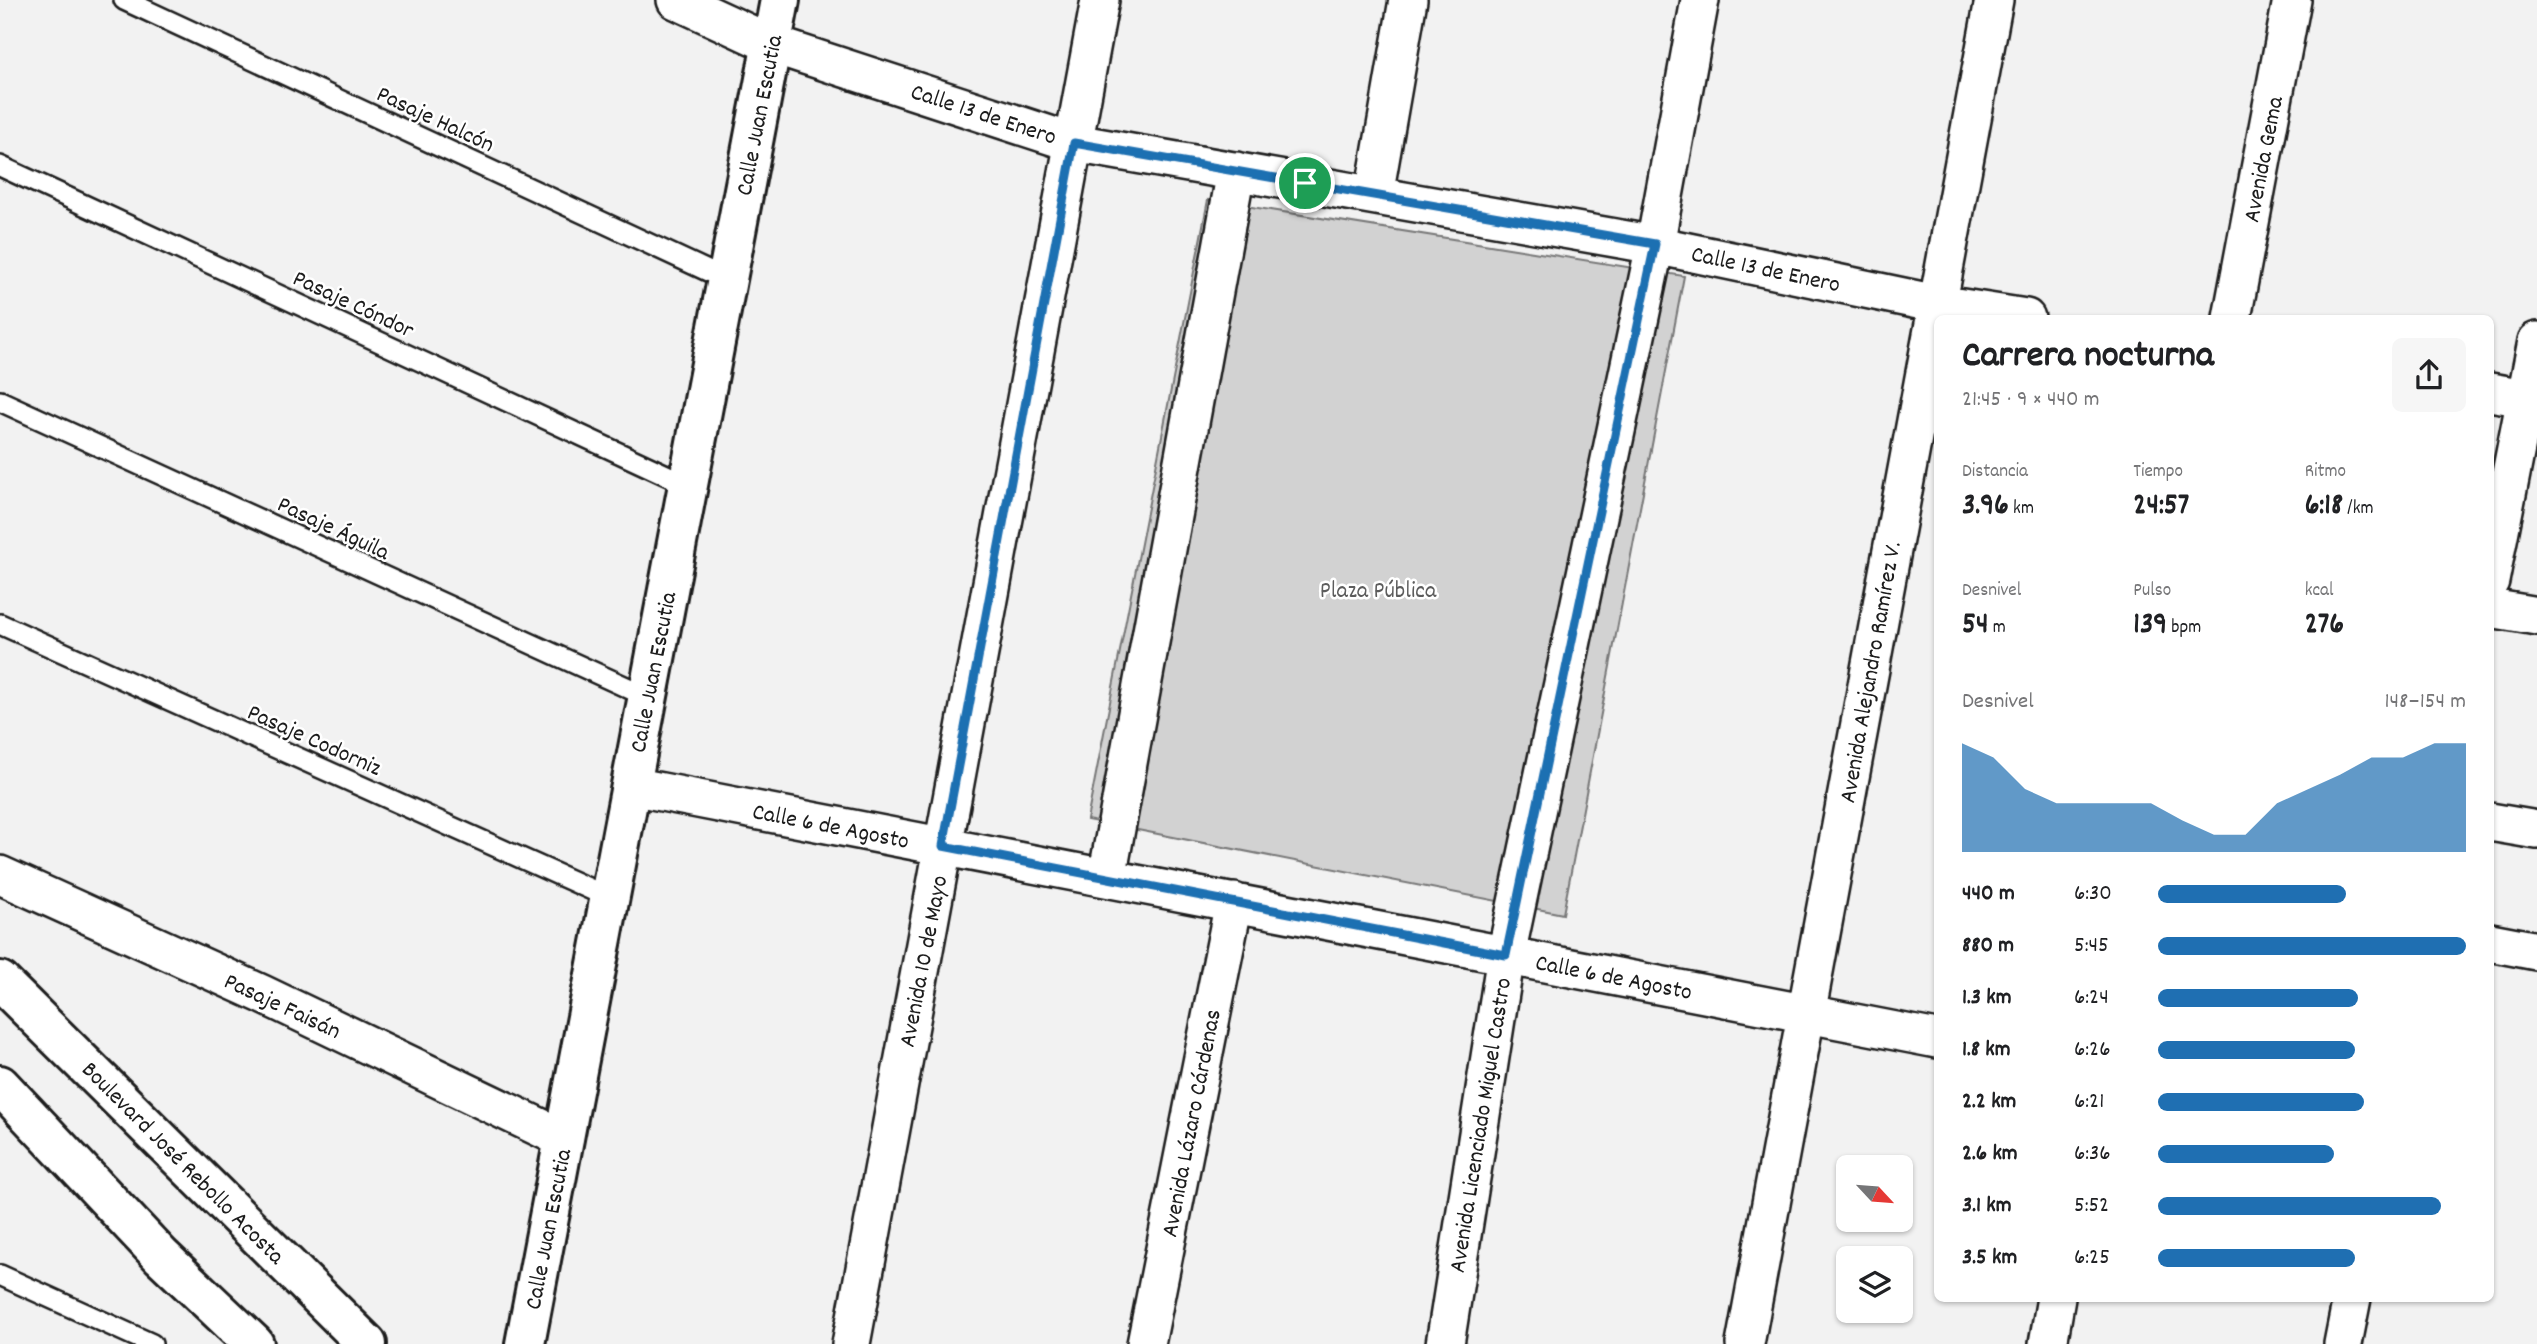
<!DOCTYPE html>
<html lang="es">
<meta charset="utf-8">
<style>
body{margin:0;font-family:Dekko,sans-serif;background:#f6f6f6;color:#202124;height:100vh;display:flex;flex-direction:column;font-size:26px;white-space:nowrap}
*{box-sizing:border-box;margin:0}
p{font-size:23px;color:#757577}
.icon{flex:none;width:38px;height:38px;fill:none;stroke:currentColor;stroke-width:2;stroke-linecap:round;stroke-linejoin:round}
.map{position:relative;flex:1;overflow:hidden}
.drawer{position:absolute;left:1934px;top:315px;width:560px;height:987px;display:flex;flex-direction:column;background:#fff;border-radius:10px;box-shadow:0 2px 5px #0004}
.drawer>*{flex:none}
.needle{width:46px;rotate:116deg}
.tools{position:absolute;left:1836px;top:1155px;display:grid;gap:14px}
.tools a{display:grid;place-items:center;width:77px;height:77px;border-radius:10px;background:#fff;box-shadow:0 2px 5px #0004;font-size:35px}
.pin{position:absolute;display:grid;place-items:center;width:60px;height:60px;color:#fff;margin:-30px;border:4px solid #fff;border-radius:50%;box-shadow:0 2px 7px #0007}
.round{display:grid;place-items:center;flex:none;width:74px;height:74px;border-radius:10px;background:#f6f6f6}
.overview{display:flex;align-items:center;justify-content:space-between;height:119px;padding:0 28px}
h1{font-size:38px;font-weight:800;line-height:52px}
.metrics{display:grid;grid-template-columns:repeat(3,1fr);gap:10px;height:119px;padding:7px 28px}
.metrics div{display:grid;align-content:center}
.metrics b{font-size:30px;font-weight:800}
.metrics small{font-size:19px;font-weight:400}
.metrics p{font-size:19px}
.chart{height:196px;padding:14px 28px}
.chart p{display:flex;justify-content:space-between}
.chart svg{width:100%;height:126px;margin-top:7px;fill:#1f6fb2;opacity:.7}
ul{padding:0 28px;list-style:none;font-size:23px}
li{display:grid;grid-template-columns:112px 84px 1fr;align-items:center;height:52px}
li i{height:18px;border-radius:9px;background:#1f6fb2}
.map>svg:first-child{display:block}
.green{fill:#d2d2d2;stroke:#777;stroke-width:2}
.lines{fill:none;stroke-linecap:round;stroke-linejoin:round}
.lane-casing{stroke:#1c1c1c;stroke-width:24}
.street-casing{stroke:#1c1c1c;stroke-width:42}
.secondary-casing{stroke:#1c1c1c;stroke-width:44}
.primary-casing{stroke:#1c1c1c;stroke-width:44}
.lane{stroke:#fff;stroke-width:19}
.street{stroke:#fff;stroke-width:37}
.secondary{stroke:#fff;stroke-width:38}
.primary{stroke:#fff;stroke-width:38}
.route-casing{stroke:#fff;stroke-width:14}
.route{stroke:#1f6fb2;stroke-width:9}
.labels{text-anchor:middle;stroke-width:5;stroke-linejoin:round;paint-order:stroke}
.street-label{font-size:24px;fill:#1c1c1c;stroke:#fff}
.park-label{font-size:24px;fill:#5c5c5c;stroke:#fff}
</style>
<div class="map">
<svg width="2537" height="1344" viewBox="0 0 2537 1344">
<rect width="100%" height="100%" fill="#f2f2f2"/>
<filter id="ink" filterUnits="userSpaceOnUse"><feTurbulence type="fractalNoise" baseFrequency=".0143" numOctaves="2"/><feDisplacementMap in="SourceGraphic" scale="14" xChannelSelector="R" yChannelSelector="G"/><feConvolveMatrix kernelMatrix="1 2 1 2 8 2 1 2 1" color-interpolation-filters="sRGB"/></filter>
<g filter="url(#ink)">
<path class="green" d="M1208 200 1684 276 1563 914 1087 820Z"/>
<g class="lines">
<defs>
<path id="lane" d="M124 0 727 280
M0 166 688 485
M0 401 648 697
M0 624 610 898
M0 1275 152 1344"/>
<path id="street" d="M676 0 771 44 1074 143 1655 245 1937 304 2026 318
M1374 195 1408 0
M2232 318 2292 0
M2490 392 2525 398
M2490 581 2537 341
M2490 608 2537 616
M631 786 1937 1039
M2490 822 2537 830
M0 875 262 994 564 1139
M1107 878 1236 171
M2490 942 2537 951
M851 1344 1100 0
M1146 1344 1234 902
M1445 1344 1506 955 1655 245 1700 0
M1745 1344 1994 0
M2048 1344 2056 1298
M2343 1344 2352 1298"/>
<path id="secondary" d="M525 1344 780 0"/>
<path id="primary" d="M0 981 367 1344
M0 1085 161 1256 254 1344"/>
</defs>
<use href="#lane" class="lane-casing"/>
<use href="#street" class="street-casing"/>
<use href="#secondary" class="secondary-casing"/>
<use href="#primary" class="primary-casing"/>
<use href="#lane" class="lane"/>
<use href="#street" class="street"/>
<use href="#secondary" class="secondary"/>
<use href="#primary" class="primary"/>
</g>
</g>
<g class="lines" filter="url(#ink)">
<defs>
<path id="route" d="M1074 143 1655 244 1506 955 943 846Z"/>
</defs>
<use href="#route" class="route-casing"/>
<use href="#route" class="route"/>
</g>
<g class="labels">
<g class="street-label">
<text transform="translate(984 113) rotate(18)" y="8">Calle 13 de Enero</text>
<text transform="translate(758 115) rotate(-79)" y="8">Calle Juan Escutia</text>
<text transform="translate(436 118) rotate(25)" y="8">Pasaje Halcón</text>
<text transform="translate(2262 159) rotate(-79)" y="8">Avenida Gema</text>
<text transform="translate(1766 268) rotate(12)" y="8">Calle 13 de Enero</text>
<text transform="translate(354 303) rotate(25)" y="8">Pasaje Cóndor</text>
<text transform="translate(334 527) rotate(25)" y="8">Pasaje Águila</text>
<text transform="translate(652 672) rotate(-79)" y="8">Calle Juan Escutia</text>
<text transform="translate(1869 672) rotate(-80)" y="8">Avenida Alejandro Ramírez V.</text>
<text transform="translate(315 739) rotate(24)" y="8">Pasaje Codorniz</text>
<text transform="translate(831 825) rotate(11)" y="8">Calle 6 de Agosto</text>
<text transform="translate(922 961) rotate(-79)" y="8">Avenida 10 de Mayo</text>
<text transform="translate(1614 976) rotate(11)" y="8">Calle 6 de Agosto</text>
<text transform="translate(283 1005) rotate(25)" y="8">Pasaje Faisán</text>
<text transform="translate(1190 1123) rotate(-79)" y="8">Avenida Lázaro Cárdenas</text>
<text transform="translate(1479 1125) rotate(-81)" y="8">Avenida Licenciado Miguel Castro</text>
<text transform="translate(184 1162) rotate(45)" y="8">Boulevard José Rebollo Acosta</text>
<text transform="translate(547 1229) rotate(-79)" y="8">Calle Juan Escutia</text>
</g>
<g class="park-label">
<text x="1378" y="597">Plaza Pública</text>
</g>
</g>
</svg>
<div class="tools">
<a><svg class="needle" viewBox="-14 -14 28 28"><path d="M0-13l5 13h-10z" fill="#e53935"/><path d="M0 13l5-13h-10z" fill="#757577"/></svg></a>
<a><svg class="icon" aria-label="layers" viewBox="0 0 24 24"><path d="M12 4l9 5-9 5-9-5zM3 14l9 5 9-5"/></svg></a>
</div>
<div class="pin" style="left:1305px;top:183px;background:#1e9e55"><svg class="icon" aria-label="arrive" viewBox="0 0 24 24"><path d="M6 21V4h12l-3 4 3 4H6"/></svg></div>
<section class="drawer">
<div class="overview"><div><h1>Carrera nocturna</h1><p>21:45 · 9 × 440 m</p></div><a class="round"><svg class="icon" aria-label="share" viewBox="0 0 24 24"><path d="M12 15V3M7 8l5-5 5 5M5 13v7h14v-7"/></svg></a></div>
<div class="metrics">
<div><p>Distancia</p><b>3.96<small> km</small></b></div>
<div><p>Tiempo</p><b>24:57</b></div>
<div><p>Ritmo</p><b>6:18<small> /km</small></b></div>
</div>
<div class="metrics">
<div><p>Desnivel</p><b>54<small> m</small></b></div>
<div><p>Pulso</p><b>139<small> bpm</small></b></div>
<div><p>kcal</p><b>276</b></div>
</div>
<div class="chart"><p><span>Desnivel</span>148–154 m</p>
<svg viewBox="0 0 160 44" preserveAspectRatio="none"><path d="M0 44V6L10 11L20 22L30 27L40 27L50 27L60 27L70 33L80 38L90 38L100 27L110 22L120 17L130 11L140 11L150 6L160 6V44z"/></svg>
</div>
<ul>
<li><b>440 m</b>6:30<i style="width:61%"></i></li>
<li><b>880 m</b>5:45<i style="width:100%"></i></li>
<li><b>1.3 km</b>6:24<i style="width:65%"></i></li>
<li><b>1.8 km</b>6:26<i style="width:64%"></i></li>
<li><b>2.2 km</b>6:21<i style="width:67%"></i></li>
<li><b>2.6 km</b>6:36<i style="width:57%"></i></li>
<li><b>3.1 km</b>5:52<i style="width:92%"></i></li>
<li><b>3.5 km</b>6:25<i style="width:64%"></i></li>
</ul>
</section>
</div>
